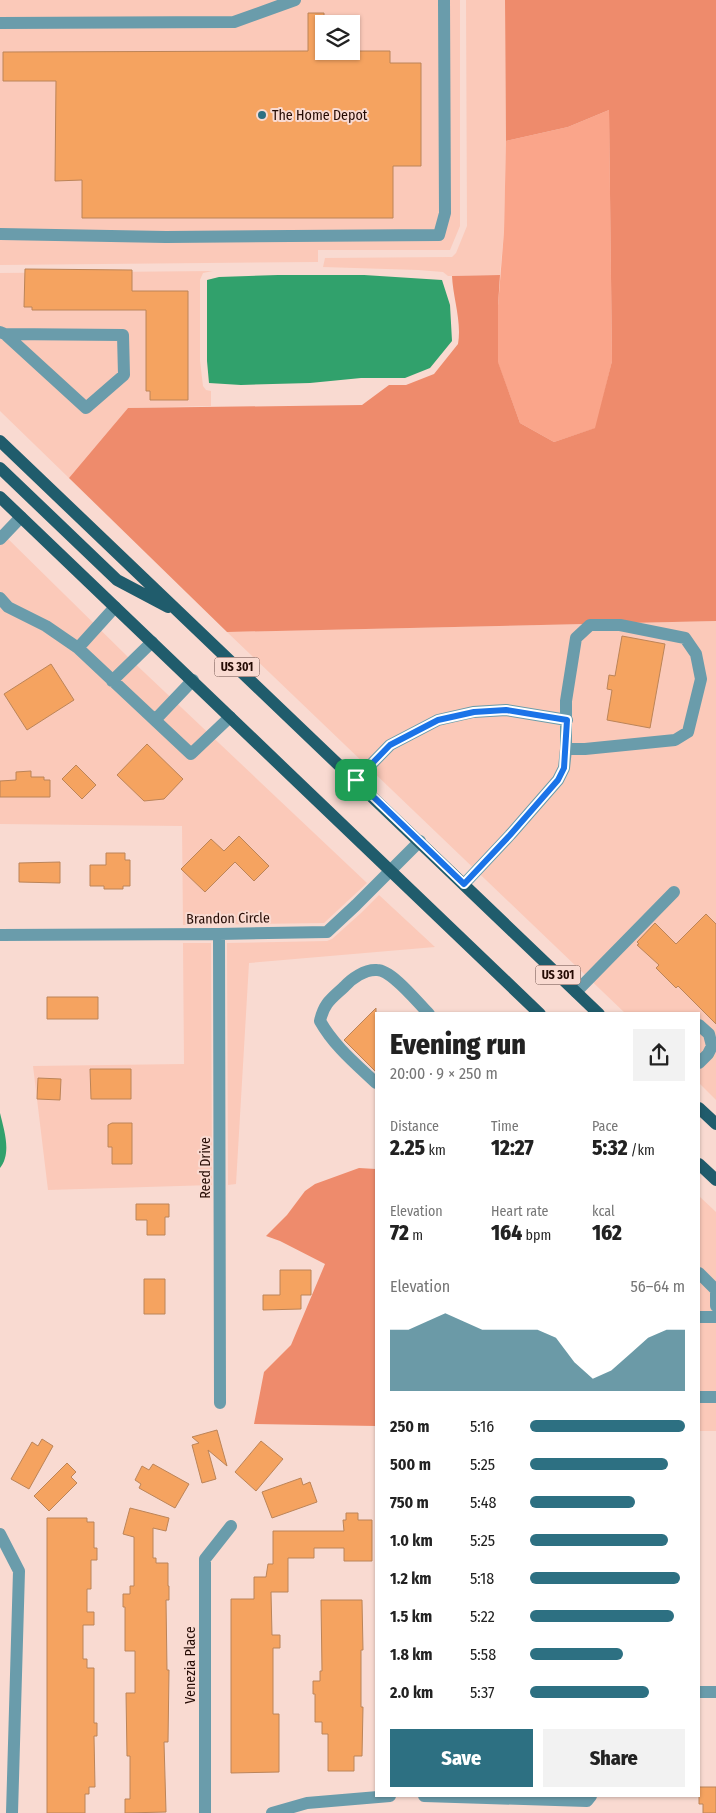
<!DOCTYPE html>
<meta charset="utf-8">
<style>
body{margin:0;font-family:"Fira Sans Condensed",sans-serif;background:#f2f2f2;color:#222;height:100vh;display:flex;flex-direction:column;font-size:19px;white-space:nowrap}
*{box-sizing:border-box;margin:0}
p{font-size:16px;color:#767676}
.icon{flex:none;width:28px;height:28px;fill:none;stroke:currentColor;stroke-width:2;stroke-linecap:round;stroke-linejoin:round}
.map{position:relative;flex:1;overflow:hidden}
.drawer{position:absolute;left:375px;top:1012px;width:325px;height:785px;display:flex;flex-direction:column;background:#fff;border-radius:0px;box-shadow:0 1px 4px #0004}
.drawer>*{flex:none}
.tools{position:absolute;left:315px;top:15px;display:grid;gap:10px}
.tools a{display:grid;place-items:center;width:45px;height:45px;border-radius:0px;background:#fff;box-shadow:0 1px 4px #0004;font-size:25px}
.pin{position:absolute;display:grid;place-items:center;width:42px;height:42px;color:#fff;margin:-21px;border-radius:10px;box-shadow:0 2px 8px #0006}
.round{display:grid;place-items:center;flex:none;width:52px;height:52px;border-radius:0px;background:#f2f2f2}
.headline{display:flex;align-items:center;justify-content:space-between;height:85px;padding:0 15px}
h1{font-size:28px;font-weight:800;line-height:38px}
.metrics{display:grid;grid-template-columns:repeat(3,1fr);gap:8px;height:85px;padding:5px 15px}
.metrics div{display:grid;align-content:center}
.metrics b{font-size:21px;font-weight:800}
.metrics small{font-size:14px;font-weight:400}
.metrics p{font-size:14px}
.chart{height:140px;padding:10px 15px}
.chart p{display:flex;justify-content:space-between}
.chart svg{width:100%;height:90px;margin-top:5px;fill:#2d7082;opacity:.7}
.cta{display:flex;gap:10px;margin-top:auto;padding:10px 15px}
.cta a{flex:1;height:58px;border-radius:0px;background:#2d7082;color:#fff;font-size:20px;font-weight:800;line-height:58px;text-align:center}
.cta a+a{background:#f2f2f2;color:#222}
ul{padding:0 15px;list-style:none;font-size:16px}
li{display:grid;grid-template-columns:80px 60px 1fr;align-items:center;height:38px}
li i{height:12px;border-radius:6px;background:#2d7082}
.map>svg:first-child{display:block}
.built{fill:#fbc9b9;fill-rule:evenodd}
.green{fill:#faa58a}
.forest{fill:#ee8b6c}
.water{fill:#31a16c}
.building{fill:#f5a360;stroke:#bc8458}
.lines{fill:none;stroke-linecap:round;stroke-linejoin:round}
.minor{stroke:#6a9cab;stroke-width:12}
.major{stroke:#205c6c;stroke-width:12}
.route-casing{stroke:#fff;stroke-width:10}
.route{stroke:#1a73e8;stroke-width:6}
.poi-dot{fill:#2d7082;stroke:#f9dad1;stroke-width:2}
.labels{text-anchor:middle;stroke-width:4;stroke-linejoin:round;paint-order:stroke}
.shield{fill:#f9dad1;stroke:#654942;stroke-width:1}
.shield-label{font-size:12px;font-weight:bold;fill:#250b04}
.poi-label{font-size:14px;fill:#250b04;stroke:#f9dad1;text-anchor:start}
.street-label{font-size:14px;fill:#250b04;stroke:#f9dad1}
</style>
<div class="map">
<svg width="716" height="1813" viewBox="0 0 716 1813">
<rect width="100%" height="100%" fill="#f9dad1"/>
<path class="built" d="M0 0H460V226L450 250H318V262L0 265ZM324 24H351V51H324Z
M466 0H505L506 141 504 232 500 275 448 276 443 272 418 270 323 267 325 258 452 257 456 253 467 226Z
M213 271 203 273 200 280V361L203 386 206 390 211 391V406L128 408 69 478 0 411V273Z
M0 531 128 657 367 883 324 923 183 925 182 826 0 824Z
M716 621V1100L699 1083V1014H626L227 632Z
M379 895 435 947 249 963 236 1184 228 1185 227 943 327 941 332 939 361 913Z
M183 943H211L212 1185 48 1190 33 1066 184 1064Z
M699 1196 716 1212V1431H699Z"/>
<path class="green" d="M609 110 612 361 596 428 554 442 520 423 498 363V306L504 232 506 141 568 127Z"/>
<path class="forest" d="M505 0H716V621L227 632 69 478 128 408 362 405 389 385H406L434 374 458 344C462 322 453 298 452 276L500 275 498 306V362L520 423 554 442 595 428 612 361 609 110 568 127 506 141Z
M359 1168 376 1169V1426L254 1424 264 1372 291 1345 325 1264 280 1241 266 1236 287 1215 305 1191 315 1184Z"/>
<path class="water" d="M278 275H364L442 280 450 305 452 341 430 368 405 378H361L310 383 241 385 209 383 207 361V280L219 277Z
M0 1113C4 1130 12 1153 0 1168Z"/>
<path class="building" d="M308 13H324V51H390V63H421V166H393V218H82V180L55 181 56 81H3V52L308 51Z
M25 269 132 270V291H188V400H150V391H146V310H32V307H24Z
M622 636 665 644 650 728 607 720 612 690 607 689 609 675 615 676Z
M51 664 74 700 27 730 4 694Z
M147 744 183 779 164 799 144 801 117 775Z
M76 765 96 785 82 799 62 779Z
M31 771V777H44V780H50V797H0V781L16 780V772Z
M239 836 269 866 254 881 235 862 205 892 181 869 211 839 224 851Z
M106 853H125V860H130V886H123V889H104V886H90V865H106Z
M60 862V883L19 882V863Z
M706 914 716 924V1024L678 986 676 988 656 968 659 965 637 945 639 944 637 942 655 923 676 944Z
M47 997H98V1019H47Z
M376 1008V1072L344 1040Z
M90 1069H131V1099H91Z
M38 1078 61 1079 60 1100 37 1099Z
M112 1123H132V1164H112V1147H108V1125Z
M136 1204H169V1217H165V1235H147V1220H136Z
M280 1270H311V1295H301V1309L263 1310V1295H280Z
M144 1279H165V1314H144Z
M217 1430 227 1466 208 1450 216 1479 202 1483 192 1445 199 1443 192 1437Z
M42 1439 53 1446 29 1489 11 1479 32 1442 38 1446Z
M261 1441 283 1459 256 1491 235 1472Z
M67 1463 76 1472 71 1477 77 1483 49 1511 34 1496Z
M153 1464 189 1484 175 1508 139 1488 141 1484 135 1480 142 1466 149 1470Z
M301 1478 303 1485 310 1482 317 1502 272 1518 262 1492Z
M130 1508 169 1518 166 1531 153 1528V1558H156V1563H168V1586H169V1600H166L167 1670H169L168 1742H164L166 1812 125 1813V1799H130V1756H127L126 1693H135V1651H125V1607H123V1594H130V1586H134V1537L123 1534Z
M346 1513H358V1520H372V1561H344V1548H314V1558H288V1592H271L272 1635H280V1648H273V1714H279V1772L231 1773V1599H254V1577H266L268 1564H273V1531H344L343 1520H346Z
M47 1518H87V1522H94V1548H97V1560H91V1589H87V1612H94V1625H83V1659H87V1668H94V1723H97V1736H94L95 1787H89V1794H85V1813H47Z
M321 1600H362L363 1650H361V1707H363L362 1756H354V1771H328V1734H322V1722H315V1694H313V1681H320V1671H322Z
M699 1787H716V1813H703V1804H699Z"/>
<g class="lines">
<path class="minor" d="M0 23 234 22 295 0
M0 234 166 237 439 235 445 213 444 0
M0 332 5 334 86 408 124 375 123 335 5 334
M0 539 21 517
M0 598 8 607 46 626 78 648
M115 607 78 648 191 754 230 717
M112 681 152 642
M155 720 193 680
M356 780 390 745 438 720 473 712 506 710 567 720
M464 884 510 835 558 780 564 768 566 749V701L576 638 590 625H620L685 638 696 654 701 679 688 732 675 740 585 749H566
M219 934 220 1403
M0 935 219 934 327 932 356 905 420 841
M576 992 674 892
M699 1025 709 1034 712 1046 708 1054 699 1063
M376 1083C356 1064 334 1046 320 1021 324 1003 331 999 344 987 351 979 365 969 377 970 392 970 418 1003 429 1014
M699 1273 716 1290V1306
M699 1317H716
M699 1397H716
M0 1534 19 1571 12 1813
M699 1692H716
M424 1796 587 1801 591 1796
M205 1813V1559L231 1526
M272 1813 307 1803 390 1796"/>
<path class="major" d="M0 441 599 1014
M0 468 117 580 168 607
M0 497 540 1014
M699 1108 716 1124
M699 1164 716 1180"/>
</g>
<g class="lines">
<defs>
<path id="route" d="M506 710 567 720 564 768 558 780 510 835 464 884 356 780 390 745 438 720 474 712Z"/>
</defs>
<use href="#route" class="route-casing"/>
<use href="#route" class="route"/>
</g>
<circle class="poi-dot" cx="262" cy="115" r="5"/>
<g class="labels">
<g class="shield">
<rect x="214.5" y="657.5" width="45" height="19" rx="4"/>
<rect x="535.5" y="965.5" width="45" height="19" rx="4"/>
</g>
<g class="shield-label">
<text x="237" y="671">US 301</text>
<text x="558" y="979">US 301</text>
</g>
<g class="poi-label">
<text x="272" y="120">The Home Depot</text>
</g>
<g class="street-label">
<text transform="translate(228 918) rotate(-1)" y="5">Brandon Circle</text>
<text transform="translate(205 1168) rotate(-90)" y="5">Reed Drive</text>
<text transform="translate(190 1665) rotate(-90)" y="5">Venezia Place</text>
</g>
</g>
</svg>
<div class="tools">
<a><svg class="icon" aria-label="layers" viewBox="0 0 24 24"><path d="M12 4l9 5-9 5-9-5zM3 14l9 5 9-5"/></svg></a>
</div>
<div class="pin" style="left:356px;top:780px;background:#1e9e55"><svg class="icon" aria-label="arrive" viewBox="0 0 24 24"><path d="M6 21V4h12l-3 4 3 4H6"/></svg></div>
<section class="drawer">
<div class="headline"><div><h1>Evening run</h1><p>20:00 · 9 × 250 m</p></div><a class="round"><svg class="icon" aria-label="share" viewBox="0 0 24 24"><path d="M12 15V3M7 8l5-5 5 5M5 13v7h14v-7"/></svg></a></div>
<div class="metrics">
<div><p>Distance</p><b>2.25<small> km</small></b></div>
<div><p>Time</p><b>12:27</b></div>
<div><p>Pace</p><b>5:32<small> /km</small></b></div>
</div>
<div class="metrics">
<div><p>Elevation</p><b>72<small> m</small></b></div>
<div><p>Heart rate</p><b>164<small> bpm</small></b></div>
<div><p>kcal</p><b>162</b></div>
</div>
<div class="chart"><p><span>Elevation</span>56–64 m</p>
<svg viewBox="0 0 160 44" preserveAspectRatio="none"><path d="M0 44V14L10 14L20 10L30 6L40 10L50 14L60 14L70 14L80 14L90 18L100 30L110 38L120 34L130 26L140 18L150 14L160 14V44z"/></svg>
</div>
<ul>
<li><b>250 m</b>5:16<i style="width:100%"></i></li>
<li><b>500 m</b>5:25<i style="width:89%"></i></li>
<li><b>750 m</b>5:48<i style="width:68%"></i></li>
<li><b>1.0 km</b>5:25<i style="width:89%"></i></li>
<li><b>1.2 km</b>5:18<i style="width:97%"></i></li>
<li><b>1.5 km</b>5:22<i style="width:93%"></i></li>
<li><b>1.8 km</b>5:58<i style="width:60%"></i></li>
<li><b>2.0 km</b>5:37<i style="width:77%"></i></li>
</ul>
<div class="cta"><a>Save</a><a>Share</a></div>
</section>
</div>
